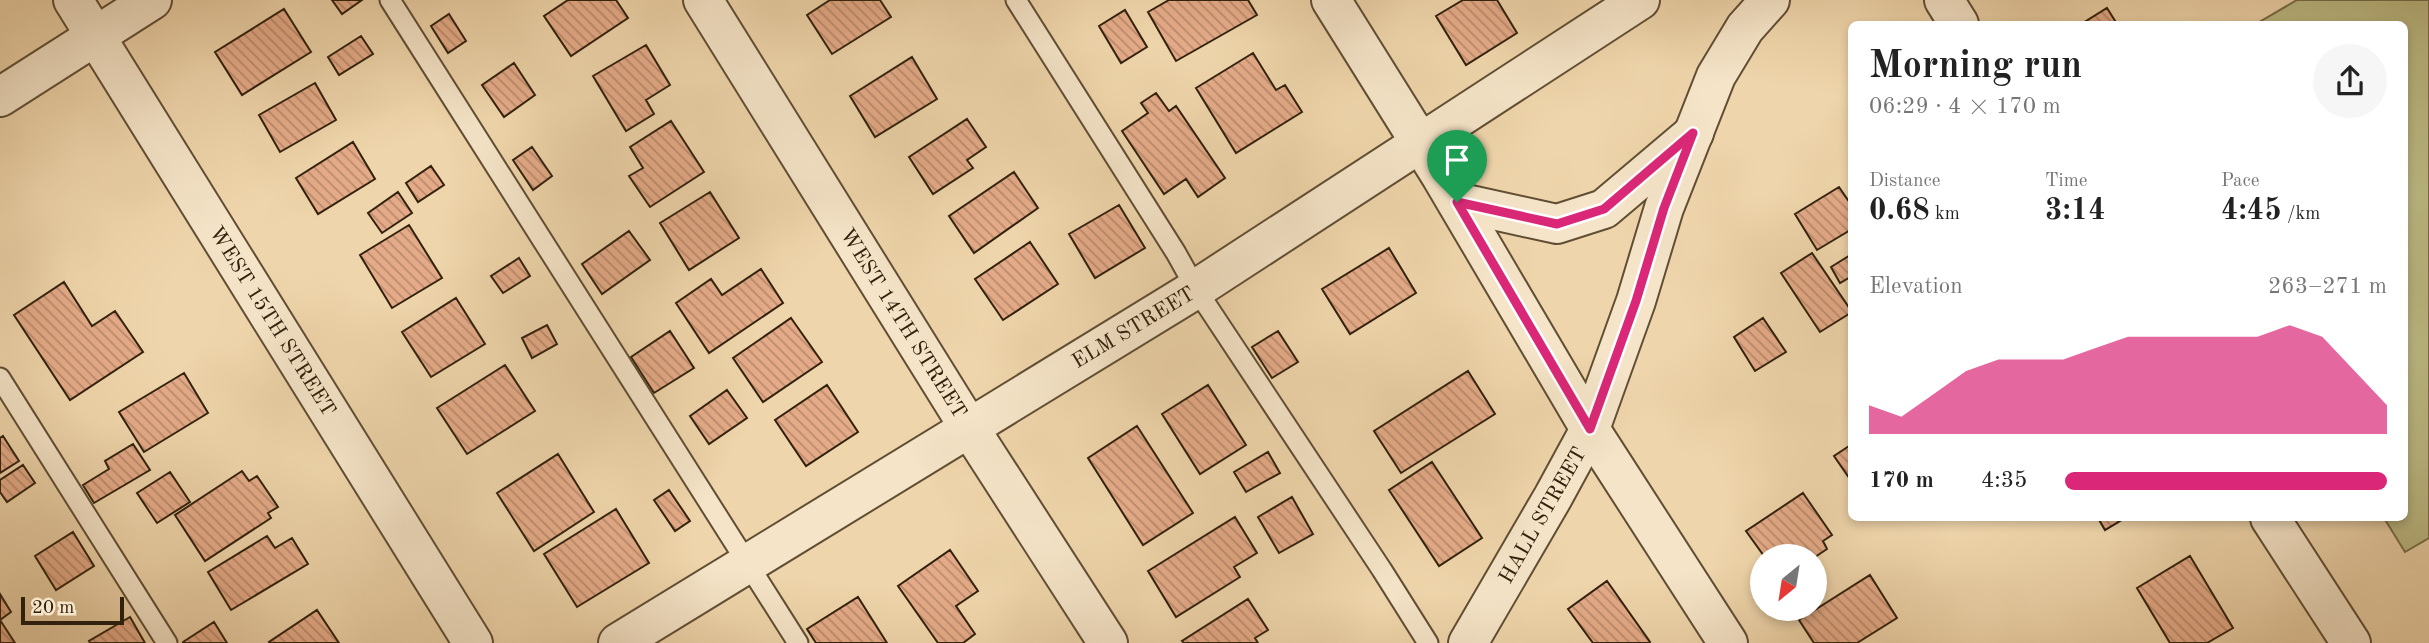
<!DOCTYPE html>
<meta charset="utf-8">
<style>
body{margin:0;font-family:"Old Standard TT",serif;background:#f6f6f6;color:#222;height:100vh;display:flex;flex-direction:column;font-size:26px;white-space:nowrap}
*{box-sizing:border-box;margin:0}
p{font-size:23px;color:#767676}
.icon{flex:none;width:38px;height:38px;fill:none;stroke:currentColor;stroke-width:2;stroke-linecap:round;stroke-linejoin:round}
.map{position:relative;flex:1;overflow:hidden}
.side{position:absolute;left:1848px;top:21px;width:560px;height:500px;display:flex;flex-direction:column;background:#fff;border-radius:10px;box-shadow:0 4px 10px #0003}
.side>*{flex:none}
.needle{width:46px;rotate:210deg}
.buttons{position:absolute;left:1750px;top:544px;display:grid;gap:14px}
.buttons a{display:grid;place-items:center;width:77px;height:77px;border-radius:50%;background:#fff;box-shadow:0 4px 10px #0003;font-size:35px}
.scale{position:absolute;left:21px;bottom:18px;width:103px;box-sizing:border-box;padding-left:7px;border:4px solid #31210d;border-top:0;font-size:19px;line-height:24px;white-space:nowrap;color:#31210d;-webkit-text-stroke:5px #f5e4c8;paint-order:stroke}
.pin{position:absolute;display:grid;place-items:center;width:60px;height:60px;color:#fff;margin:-72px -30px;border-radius:50% 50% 50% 0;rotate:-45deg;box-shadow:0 0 7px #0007}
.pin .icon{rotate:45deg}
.round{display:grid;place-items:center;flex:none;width:74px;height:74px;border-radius:37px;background:#f6f6f6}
.summary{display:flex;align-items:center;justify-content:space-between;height:119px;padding:0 21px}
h1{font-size:38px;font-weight:600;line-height:52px}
.stats{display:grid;grid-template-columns:repeat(3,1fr);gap:10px;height:119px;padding:7px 21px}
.stats div{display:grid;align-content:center}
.stats b{font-size:30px;font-weight:600}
.stats small{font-size:19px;font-weight:400}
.stats p{font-size:19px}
.chart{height:196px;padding:14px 21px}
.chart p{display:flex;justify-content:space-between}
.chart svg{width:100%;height:126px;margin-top:7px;fill:#db2777;opacity:.7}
ul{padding:0 21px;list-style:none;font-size:23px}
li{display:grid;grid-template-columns:112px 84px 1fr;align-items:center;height:52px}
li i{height:18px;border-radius:9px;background:#db2777}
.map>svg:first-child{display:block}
.garden{fill:#bdbc86;stroke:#776e4a;stroke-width:2}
.building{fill:url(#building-back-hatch);stroke:#31210d;stroke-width:2}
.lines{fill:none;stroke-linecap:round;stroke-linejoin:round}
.service-casing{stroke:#604e34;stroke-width:23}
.minor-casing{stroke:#604e34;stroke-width:42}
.tertiary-casing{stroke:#604e34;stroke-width:42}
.service{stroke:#f5e4c8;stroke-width:19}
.minor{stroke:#f5e4c8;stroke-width:38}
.tertiary{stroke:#f5e4c8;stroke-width:38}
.route-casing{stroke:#fff;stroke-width:14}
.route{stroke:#db2777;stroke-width:9}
.labels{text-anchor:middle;stroke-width:6;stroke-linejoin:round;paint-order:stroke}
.street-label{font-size:21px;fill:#31210d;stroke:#f5e4c8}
</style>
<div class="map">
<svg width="2429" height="643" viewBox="0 0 2429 643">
<defs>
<pattern id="building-back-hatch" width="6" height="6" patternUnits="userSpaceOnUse" patternTransform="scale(1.75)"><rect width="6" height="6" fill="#e5ab88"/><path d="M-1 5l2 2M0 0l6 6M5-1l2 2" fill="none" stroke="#ba8b6e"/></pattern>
</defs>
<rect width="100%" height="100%" fill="#efd5ab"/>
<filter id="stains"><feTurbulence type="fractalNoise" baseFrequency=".00286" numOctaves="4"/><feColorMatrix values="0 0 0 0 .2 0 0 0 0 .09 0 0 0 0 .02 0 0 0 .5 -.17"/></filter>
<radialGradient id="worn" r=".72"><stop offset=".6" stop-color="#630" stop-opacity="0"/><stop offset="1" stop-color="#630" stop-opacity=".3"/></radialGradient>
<path class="garden" d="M2297 0H2429V538L2405 552 2384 518H2404V24H2256Z"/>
<path class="building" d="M332 0H362L342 14Z
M568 0H616L628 18 571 56 544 16Z
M830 0H880L891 17 832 54 807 15Z
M1169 0H1248L1257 15 1176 61 1148 12Z
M1463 0H1497L1517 33 1466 65 1436 16Z
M2107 8 2117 24H2084L2083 23Z
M284 9 311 52 242 95 215 52Z
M1125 10 1147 47 1121 63 1099 26Z
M449 14 466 41 448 53 431 26Z
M361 36 373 54 339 75 328 57Z
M646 45 670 85 646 100 654 114 626 131 593 76Z
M1253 53 1276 90 1285 85 1302 112 1236 153 1196 88Z
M912 57 937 99 875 137 850 96Z
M514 63 535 95 504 117 482 85Z
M315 83 336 120 280 152 259 115Z
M1156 93 1169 111 1176 106 1225 178 1198 197 1186 179 1164 194 1122 131 1148 113 1141 103Z
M967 119 986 147 967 160 973 168 933 194 909 157Z
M671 121 704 172 650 207 629 176 643 168 630 147Z
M353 142 375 179 318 214 296 178Z
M532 147 552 176 533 190 513 160Z
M431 166 444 185 418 202 406 183Z
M1014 172 1038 208 974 253 949 216Z
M1839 187 1852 206V229L1817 250 1795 214Z
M398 192 412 213 382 233 368 213Z
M710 192 739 238 689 270 660 223Z
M1119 205 1145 248 1095 278 1069 234Z
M409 225 442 278 392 308 360 255Z
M629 231 650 260 602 294 582 264Z
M1030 242 1058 284 1003 320 975 279Z
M1389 248 1416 293 1350 334 1322 289Z
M1812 253 1852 312 1820 332 1781 273Z
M1852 254V276L1840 283 1831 267Z
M519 258 530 276 503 293 491 276Z
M761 269 783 303 709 353 676 303 711 279 722 295Z
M64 282 92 326 115 311 143 352 70 400 14 315Z
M456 298 485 344 431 377 402 332Z
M791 318 822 362 763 402 733 358Z
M1763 318 1786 352 1755 371 1734 337Z
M547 325 557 344 532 358 522 338Z
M670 331 694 368 654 393 631 357Z
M1278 331 1298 362 1272 378 1252 347Z
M505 365 535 411 467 454 437 408Z
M1468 371 1495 414 1401 473 1374 431Z
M184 373 208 413 144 452 119 412Z
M827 385 858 432 806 466 775 420Z
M1208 385 1246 445 1200 474 1162 414Z
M727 390 747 418 709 444 690 416Z
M1137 426 1193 513 1143 545 1088 458Z
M3 436 19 461 0 473V438Z
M133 444 150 470 94 503 83 485 109 469 105 461Z
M1852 444V482L1834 456Z
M1268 452 1280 473 1246 492 1234 472Z
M558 454 594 512 534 551 497 493Z
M1432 462 1482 538 1439 566 1389 490Z
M23 465 35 483 7 502 0 492V480Z
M242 471 249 481 257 476 278 507 268 513 271 518 205 561 175 515Z
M170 472 190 502 157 523 137 493Z
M669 490 690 521 675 531 654 500Z
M1803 493 1832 535 1823 541 1827 549 1815 557 1764 556 1746 531Z
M1292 497 1313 534 1279 553 1258 517Z
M616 509 649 563 577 607 544 554Z
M1235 517 1257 553 1234 567 1240 577 1176 617 1148 571Z
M2098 518H2125L2105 530Z
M73 532 94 566 56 590 35 556Z
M267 536 275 548 292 538 308 564 231 610 208 572Z
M950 550 978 591 956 606 975 634 963 643H938L898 586Z
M2190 556 2233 628 2207 643H2170L2137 588Z
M1870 575 1897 618 1857 643H1814L1799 620Z
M1607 581 1650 642 1649 643H1593L1568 609Z
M0 594 11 612 0 620Z
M858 597 887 643H816L807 629Z
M1248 599 1268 630 1255 638 1258 643H1184L1182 641Z
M317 610 339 643H270L269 642Z
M130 617 145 643H90L89 641Z
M0 620 15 643H0Z
M214 622 227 643H183V642Z"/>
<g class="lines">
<defs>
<path id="service" d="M390 0 798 643
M1016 0 1176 253 1196 289 1382 570 1428 643
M0 378 167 643"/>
<path id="minor" d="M73 0 473 643
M703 0 970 429 1108 643
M1944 0 1959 24
M0 97 152 0
M1457 202 1557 224 1604 209 1694 133
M1590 429 1728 643
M2270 518 2351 643
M618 643 1196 289 1640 0"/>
<path id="tertiary" d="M1331 0 1441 176 1590 429
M1468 643 1553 497 1590 429 1636 301 1664 208 1716 76 1745 28 1770 0"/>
</defs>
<use href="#service" class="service-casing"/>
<use href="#minor" class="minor-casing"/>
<use href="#tertiary" class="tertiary-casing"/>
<use href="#service" class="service"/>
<use href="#minor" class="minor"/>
<use href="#tertiary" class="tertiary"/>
</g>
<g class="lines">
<defs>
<path id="route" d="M1693 133 1664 208 1636 301 1590 429 1457 202 1557 224 1604 209Z"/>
</defs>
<use href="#route" class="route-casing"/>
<use href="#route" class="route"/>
</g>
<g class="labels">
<g class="street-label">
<text transform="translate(273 321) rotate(58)" y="7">WEST 15TH STREET</text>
<text transform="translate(904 323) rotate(58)" y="7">WEST 14TH STREET</text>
<text transform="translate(1133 327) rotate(-31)" y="7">ELM STREET</text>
<text transform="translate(1542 515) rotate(-60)" y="7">HALL STREET</text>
</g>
</g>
<rect width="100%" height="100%" filter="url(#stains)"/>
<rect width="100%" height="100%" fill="url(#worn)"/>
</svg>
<div class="buttons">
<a><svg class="needle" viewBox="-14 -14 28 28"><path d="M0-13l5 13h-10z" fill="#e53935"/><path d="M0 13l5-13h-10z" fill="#767676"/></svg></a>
</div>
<div class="scale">20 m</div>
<div class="pin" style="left:1457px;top:202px;background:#1e9e55"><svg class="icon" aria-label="arrive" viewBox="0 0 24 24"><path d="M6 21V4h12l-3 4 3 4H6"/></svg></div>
<section class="side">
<div class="summary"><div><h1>Morning run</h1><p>06:29 · 4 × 170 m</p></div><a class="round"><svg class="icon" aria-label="share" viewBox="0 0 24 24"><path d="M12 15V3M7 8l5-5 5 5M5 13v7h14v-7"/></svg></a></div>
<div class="stats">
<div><p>Distance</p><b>0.68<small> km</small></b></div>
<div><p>Time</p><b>3:14</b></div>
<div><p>Pace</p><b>4:45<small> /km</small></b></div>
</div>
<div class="chart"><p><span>Elevation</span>263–271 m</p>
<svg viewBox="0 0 160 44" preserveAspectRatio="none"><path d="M0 44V34L10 38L20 30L30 22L40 18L50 18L60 18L70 14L80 10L90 10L100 10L110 10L120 10L130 6L140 10L150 22L160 34V44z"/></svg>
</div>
<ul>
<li><b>170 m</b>4:35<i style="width:100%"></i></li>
</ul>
</section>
</div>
